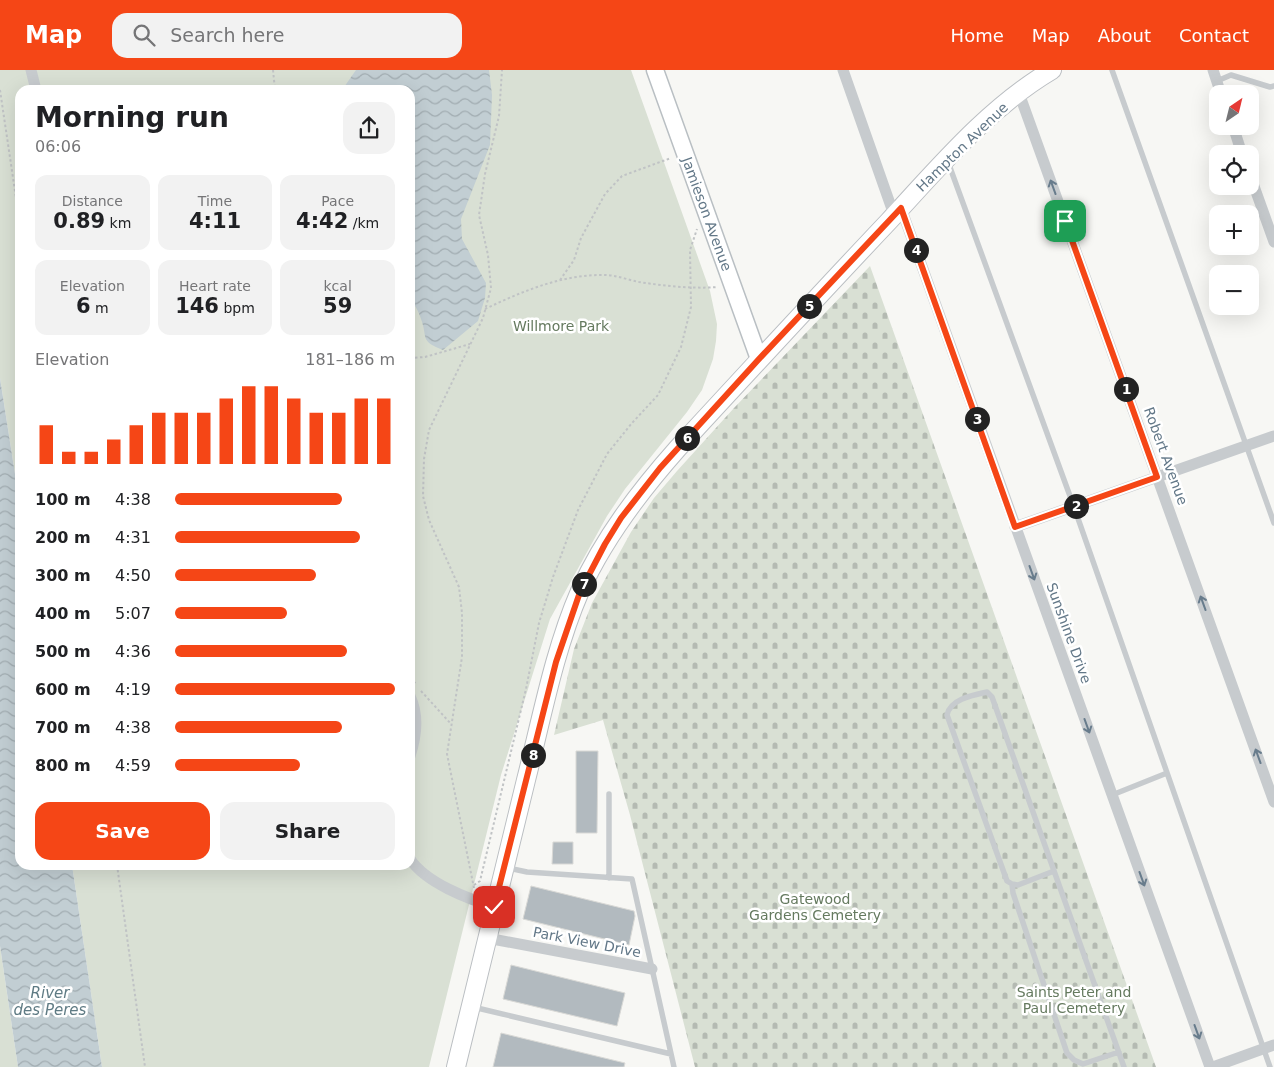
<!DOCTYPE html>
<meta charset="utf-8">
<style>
body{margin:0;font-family:"DejaVu Sans",sans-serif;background:#f2f2f2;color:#202124;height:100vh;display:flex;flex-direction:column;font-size:19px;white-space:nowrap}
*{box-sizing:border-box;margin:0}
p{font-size:16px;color:#757577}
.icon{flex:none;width:28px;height:28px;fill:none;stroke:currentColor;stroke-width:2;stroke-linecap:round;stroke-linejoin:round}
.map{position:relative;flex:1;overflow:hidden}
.drawer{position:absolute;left:15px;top:15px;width:400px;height:785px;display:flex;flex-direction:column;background:#fff;border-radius:15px;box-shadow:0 5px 20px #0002}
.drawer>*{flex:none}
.needle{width:32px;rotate:35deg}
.controls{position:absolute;left:1209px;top:15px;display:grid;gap:10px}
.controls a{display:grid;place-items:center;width:50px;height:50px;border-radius:10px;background:#fff;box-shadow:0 5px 20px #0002;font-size:25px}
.pin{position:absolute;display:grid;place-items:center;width:42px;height:42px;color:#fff;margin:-21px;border-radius:10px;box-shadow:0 2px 8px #0006}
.km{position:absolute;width:25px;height:25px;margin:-12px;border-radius:50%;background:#222;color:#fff;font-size:14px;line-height:25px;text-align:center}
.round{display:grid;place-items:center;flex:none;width:52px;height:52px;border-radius:15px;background:#f2f2f2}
.head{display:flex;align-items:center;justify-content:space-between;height:85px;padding:0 20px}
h1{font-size:28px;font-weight:800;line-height:38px}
.metrics{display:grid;grid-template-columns:repeat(3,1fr);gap:8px;height:85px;padding:5px 20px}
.metrics div{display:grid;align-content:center;border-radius:12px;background:#f2f2f2;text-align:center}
.metrics b{font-size:21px;font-weight:800}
.metrics small{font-size:14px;font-weight:400}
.metrics p{font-size:14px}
.chart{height:140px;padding:10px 20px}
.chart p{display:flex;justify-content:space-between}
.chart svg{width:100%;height:90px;margin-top:5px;stroke:#f54616;stroke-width:6}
.primary-button{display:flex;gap:10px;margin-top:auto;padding:10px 20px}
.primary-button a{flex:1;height:58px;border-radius:15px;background:#f54616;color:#fff;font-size:20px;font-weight:800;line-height:58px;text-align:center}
.primary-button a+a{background:#f2f2f2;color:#202124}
ul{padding:0 20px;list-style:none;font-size:16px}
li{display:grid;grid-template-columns:80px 60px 1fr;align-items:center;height:38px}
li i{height:12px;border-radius:6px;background:#f54616}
header{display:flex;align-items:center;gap:30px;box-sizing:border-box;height:70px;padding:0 25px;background:#f54616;color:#fff}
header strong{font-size:24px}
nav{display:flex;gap:28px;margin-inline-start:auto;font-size:18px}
.search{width:350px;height:45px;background:#f2f2f2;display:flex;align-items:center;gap:12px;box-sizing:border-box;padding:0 18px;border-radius:15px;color:#757577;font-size:19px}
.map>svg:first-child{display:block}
.green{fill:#d9e0d4}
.cemetery{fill:url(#cemetery-stones)}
.water{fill:url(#water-waves)}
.building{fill:#b2babf;stroke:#d9d9d6}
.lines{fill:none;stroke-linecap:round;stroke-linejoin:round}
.secondary-casing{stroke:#b9bfc3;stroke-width:19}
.primary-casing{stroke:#babec2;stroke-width:20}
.path{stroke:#c0c3c5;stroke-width:2;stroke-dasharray:2.5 2.5;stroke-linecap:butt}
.service{stroke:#c7cbce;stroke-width:5.5}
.minor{stroke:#c7cbce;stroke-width:11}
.secondary{stroke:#fff;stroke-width:16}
.primary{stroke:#fff;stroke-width:18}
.oneway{stroke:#687c8c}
.route-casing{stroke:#fff;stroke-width:10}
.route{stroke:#f54616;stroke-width:6}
.labels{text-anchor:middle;stroke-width:5;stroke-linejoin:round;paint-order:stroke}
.street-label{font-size:14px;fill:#637888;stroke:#fff}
.park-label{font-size:14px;fill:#657a5f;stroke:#fff}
.water-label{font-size:15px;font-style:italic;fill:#5f7b84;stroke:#fff}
</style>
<header>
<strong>Map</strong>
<div class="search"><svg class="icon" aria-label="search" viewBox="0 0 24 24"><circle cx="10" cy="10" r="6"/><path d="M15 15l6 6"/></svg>Search here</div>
<nav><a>Home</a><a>Map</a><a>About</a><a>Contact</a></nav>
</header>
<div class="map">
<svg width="1274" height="997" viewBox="0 0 1274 997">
<defs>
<pattern id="cemetery-stones" width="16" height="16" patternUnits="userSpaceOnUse" patternTransform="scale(1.25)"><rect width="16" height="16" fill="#d9e0d4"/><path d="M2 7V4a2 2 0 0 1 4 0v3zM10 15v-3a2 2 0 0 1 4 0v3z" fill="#b4bab2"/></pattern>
<pattern id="water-waves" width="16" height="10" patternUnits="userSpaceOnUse" patternTransform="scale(1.25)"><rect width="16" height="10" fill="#c2ced3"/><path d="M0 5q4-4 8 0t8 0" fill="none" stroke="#a1acb1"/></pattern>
</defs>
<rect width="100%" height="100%" fill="#f7f7f4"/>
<path class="green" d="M0 0H631L710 221 717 254 716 271 713 289 702 320 687 342 625 419 607 446 550 549 501 705 429 997H102L72 795H410V20H20V436L0 308Z
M0 876 18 997H0Z"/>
<path class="cemetery" d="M870 196 1156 997H695L630 745 603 650 554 665 574 579 592 533 631 462 654 428 677 401 734 338Z"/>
<path class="water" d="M356 0H489L492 25 490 75 461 149 462 169 486 213 485 228 478 251 443 280C419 271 428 267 421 249 419 242 414 234 410 227V20H342Z
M0 308 20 436V795H72L102 997H18L0 876Z"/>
<path class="building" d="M576 681H598L597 763H576Z
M553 772H573V794H552Z
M531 816 634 841 635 846 629 875 523 849Z
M511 895 625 923 617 956 503 929Z
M501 963 625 993 624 997H493Z"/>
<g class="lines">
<defs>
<path id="secondary" d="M655 0 759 289"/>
<path id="primary" d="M456 997C479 901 503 806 526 710 542 647 554 581 580 521 604 468 639 422 678 378 748 302 818 226 889 151 939 97 988 38 1052 0"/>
</defs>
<use href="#secondary" class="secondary-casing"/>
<use href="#primary" class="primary-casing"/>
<path class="path" d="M273 0 275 20
M0 20 20 155
M560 210 574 190 581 168 605 124 622 106 671 88
M485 239C523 221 563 204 605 205 616 205 628 210 639 212 665 216 692 219 718 217
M410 288 425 287 470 274
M410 608 417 615
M421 621 452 655
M117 795 145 997
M474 815 480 811 526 619 539 553 553 507 578 440 607 384 632 353 658 325 681 277 691 237 690 180 697 159
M474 818 447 684 462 587V543L459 517 429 450 423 426 424 389 429 360 483 248 491 218 488 185 479 145 485 104 499 46 502 0"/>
<path class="service" d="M1112 0 1274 453
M1217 11 1231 5 1270 17 1274 16
M948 92 1074 437 1270 997
M1112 725 1167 703
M508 798 527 802 632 809 674 997
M1054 801 1018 815 1012 814 1007 811 947 645C950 629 973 625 987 622L992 627 1124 997
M609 808V724
M1012 814 1013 823 1067 983 1074 990 1083 994 1119 982
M473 937 671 984"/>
<path class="minor" d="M31 0 36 20
M843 0 894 145
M1213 0 1221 24
M1019 23 1274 732
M1233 56 1242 84
M1250 105 1274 172
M901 138 1210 997
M1015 457 1274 366
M410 626C419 645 416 668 410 686
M410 789C426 813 468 829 495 837
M487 868 652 899
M1213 997 1274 975"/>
<use href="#secondary" class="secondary"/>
<use href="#primary" class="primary"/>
</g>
<defs><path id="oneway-shaft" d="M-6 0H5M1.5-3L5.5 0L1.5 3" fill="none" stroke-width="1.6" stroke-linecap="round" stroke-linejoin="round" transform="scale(1.25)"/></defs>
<g class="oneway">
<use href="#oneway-shaft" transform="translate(1053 117) rotate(-110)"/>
<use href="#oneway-shaft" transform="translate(1032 503) rotate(70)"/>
<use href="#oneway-shaft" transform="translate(1203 533) rotate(-110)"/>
<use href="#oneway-shaft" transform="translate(1087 656) rotate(70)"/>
<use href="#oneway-shaft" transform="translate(1258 686) rotate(-110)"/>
<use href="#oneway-shaft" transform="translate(1142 809) rotate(70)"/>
<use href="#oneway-shaft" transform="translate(1197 962) rotate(70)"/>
</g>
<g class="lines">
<defs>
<path id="route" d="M494 837 556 592 580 522 605 474 621 448 660 398 759 289 901 138 1015 457 1157 407 1065 151"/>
</defs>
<use href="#route" class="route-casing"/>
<use href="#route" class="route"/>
</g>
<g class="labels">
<g class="street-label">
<text transform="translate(962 77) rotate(-44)" y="5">Hampton Avenue</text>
<text transform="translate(707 144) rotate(70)" y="5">Jamieson Avenue</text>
<text transform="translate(1166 386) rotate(70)" y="5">Robert Avenue</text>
<text transform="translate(1069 563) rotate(70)" y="5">Sunshine Drive</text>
<text transform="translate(587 872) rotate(11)" y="5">Park View Drive</text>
</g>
<g class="park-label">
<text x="561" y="261">Willmore Park</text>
<text x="815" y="834">Gatewood<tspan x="815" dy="16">Gardens Cemetery</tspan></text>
<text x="1074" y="927">Saints Peter and<tspan x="1074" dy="16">Paul Cemetery</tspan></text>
</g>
<g class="water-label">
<text x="50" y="928">River<tspan x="50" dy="17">des Peres</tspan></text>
</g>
</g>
</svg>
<div class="controls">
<a><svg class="needle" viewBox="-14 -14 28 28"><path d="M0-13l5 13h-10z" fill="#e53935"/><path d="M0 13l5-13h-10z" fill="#757577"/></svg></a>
<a><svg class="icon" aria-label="locate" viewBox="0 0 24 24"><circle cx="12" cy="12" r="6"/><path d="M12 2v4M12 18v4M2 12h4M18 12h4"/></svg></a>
<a>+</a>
<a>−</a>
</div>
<div class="pin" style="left:1065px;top:151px;background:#1e9e55"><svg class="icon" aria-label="arrive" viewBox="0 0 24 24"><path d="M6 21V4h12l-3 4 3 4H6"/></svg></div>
<div class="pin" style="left:494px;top:837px;background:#d93025"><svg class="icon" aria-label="check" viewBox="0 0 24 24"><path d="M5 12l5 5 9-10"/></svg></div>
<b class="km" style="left:1126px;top:319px">1</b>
<b class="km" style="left:1076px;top:436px">2</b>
<b class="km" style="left:977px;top:349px">3</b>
<b class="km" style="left:916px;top:180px">4</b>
<b class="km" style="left:809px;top:236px">5</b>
<b class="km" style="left:687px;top:368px">6</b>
<b class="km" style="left:584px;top:514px">7</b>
<b class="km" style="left:533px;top:685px">8</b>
<section class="drawer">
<div class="head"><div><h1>Morning run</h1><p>06:06</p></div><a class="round"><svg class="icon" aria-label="share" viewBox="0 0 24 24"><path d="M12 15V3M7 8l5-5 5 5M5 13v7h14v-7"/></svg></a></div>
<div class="metrics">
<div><p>Distance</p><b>0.89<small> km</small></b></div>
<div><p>Time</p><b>4:11</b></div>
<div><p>Pace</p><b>4:42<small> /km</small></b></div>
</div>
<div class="metrics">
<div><p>Elevation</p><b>6<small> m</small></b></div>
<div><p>Heart rate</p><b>146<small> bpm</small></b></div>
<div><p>kcal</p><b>59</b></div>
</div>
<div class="chart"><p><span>Elevation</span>181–186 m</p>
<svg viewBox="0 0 160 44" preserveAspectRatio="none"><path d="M5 44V25M15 44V38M25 44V38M35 44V32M45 44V25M55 44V19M65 44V19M75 44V19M85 44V12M95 44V6M105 44V6M115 44V12M125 44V19M135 44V19M145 44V12M155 44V12"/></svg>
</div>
<ul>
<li><b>100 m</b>4:38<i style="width:76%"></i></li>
<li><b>200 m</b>4:31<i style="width:84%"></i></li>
<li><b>300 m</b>4:50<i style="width:64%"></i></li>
<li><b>400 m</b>5:07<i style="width:51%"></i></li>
<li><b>500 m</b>4:36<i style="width:78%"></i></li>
<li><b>600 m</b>4:19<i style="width:100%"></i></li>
<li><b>700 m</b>4:38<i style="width:76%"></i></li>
<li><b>800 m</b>4:59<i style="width:57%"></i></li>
</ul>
<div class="primary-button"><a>Save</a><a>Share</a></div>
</section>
</div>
